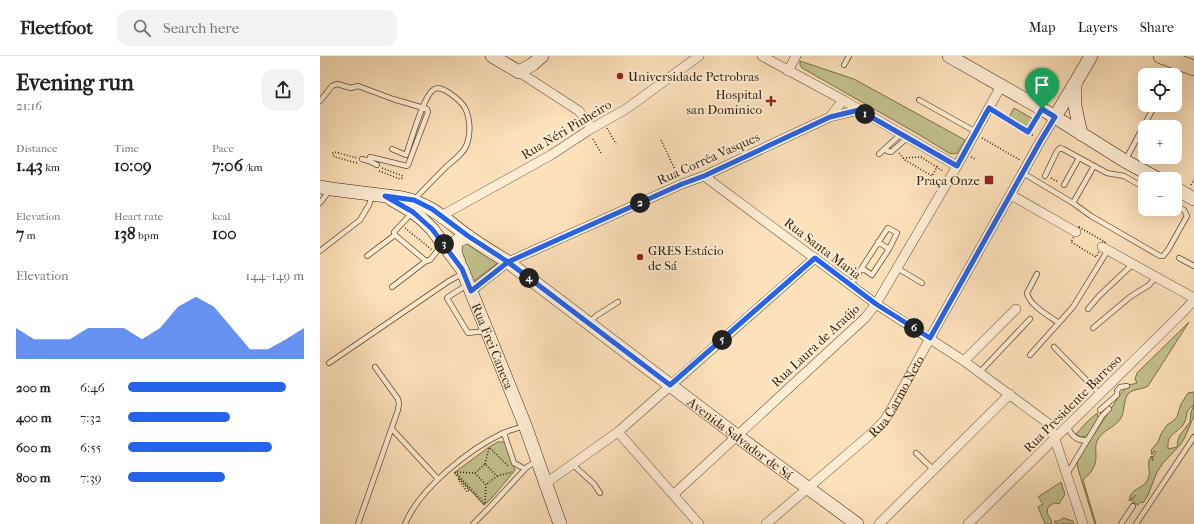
<!DOCTYPE html>
<meta charset="utf-8">
<style>
body{margin:0;font-family:"IM FELL French Canon",serif;background:#f2f2f2;color:#222;height:100vh;display:flex;flex-direction:column;font-size:15px;white-space:nowrap}
*{box-sizing:border-box;margin:0}
p{font-size:13px;color:#767676}
.icon{flex:none;width:22px;height:22px;fill:none;stroke:currentColor;stroke-width:2;stroke-linecap:round;stroke-linejoin:round}
.map{position:relative;flex:1;overflow:hidden}
.details{display:flex;flex-direction:column;background:#fff;width:320px}
.details>*{flex:none}
.buttons{position:absolute;left:818px;top:12px;display:grid;gap:8px}
.buttons a{display:grid;place-items:center;width:44px;height:44px;border-radius:8px;background:#fff;box-shadow:0 4px 16px #0002;font-size:20px}
.pin{position:absolute;display:grid;place-items:center;width:34px;height:34px;color:#fff;margin:-41px -17px;border-radius:50% 50% 50% 0;rotate:-45deg;box-shadow:0 0 4px #0007}
.pin .icon{rotate:45deg}
.km{position:absolute;width:20px;height:20px;margin:-10px;border-radius:50%;background:#222;color:#fff;font-size:11px;line-height:20px;text-align:center}
.round{display:grid;place-items:center;flex:none;width:42px;height:42px;border-radius:12px;background:#f2f2f2}
.overview{display:flex;align-items:center;justify-content:space-between;height:68px;padding:0 16px}
h1{font-size:22px;font-weight:800;line-height:30px}
.figures{display:grid;grid-template-columns:repeat(3,1fr);gap:6px;height:68px;padding:4px 16px}
.figures div{display:grid;align-content:center}
.figures b{font-size:17px;font-weight:800}
.figures small{font-size:11px;font-weight:400}
.figures p{font-size:11px}
.chart{height:112px;padding:8px 16px}
.chart p{display:flex;justify-content:space-between}
.chart svg{width:100%;height:72px;margin-top:4px;fill:#2563eb;opacity:.7}
ul{padding:0 16px;list-style:none;font-size:13px}
li{display:grid;grid-template-columns:64px 48px 1fr;align-items:center;height:30px}
li i{height:10px;border-radius:5px;background:#2563eb}
header{display:flex;align-items:center;gap:24px;box-sizing:border-box;height:56px;padding:0 20px;background:#fff;border-bottom:1px solid #e0e0e0}
header strong{font-size:19px}
nav{display:flex;gap:22px;margin-inline-start:auto;font-size:14px}
.search{width:280px;height:36px;background:#f2f2f2;display:flex;align-items:center;gap:10px;box-sizing:border-box;padding:0 14px;border-radius:12px;color:#767676;font-size:15px}
main{display:flex;flex:1;min-height:0}
.map>svg:first-child{display:block}
.green{fill:#c2c28e;stroke:#7a704a;fill-rule:evenodd}
.lines{fill:none;stroke-linecap:round;stroke-linejoin:round}
.lane-casing{stroke:#645034;stroke-width:6}
.street-casing{stroke:#645034;stroke-width:10}
.secondary-casing{stroke:#311f07;stroke-width:14}
.primary-casing{stroke:#311f07;stroke-width:16}
.path{stroke:#311f07;stroke-width:1.5;stroke-dasharray:1 2;stroke-linecap:butt}
.lane{stroke:#feecd3;stroke-width:4.5}
.street{stroke:#feecd3;stroke-width:9}
.secondary{stroke:#feecd3;stroke-width:13}
.primary{stroke:#fde1bb;stroke-width:15}
.route-casing{stroke:#fff;stroke-width:8}
.route{stroke:#2563eb;stroke-width:5}
.poi-dot{fill:#8f2418;stroke:#feecd3;stroke-width:1.5}
.labels{text-anchor:middle;stroke-width:4;stroke-linejoin:round;paint-order:stroke}
.poi-label{font-size:13px;fill:#311f07;stroke:#feecd3;text-anchor:start}
.street-label{font-size:13px;fill:#311f07;stroke:#feecd3}
</style>
<header>
<strong>Fleetfoot</strong>
<div class="search"><svg class="icon" aria-label="search" viewBox="0 0 24 24"><circle cx="10" cy="10" r="6"/><path d="M15 15l6 6"/></svg>Search here</div>
<nav><a>Map</a><a>Layers</a><a>Share</a></nav>
</header>
<main>
<section class="details">
<div class="overview"><div><h1>Evening run</h1><p>21:16</p></div><a class="round"><svg class="icon" aria-label="share" viewBox="0 0 24 24"><path d="M12 15V3M7 8l5-5 5 5M5 13v7h14v-7"/></svg></a></div>
<div class="figures">
<div><p>Distance</p><b>1.43<small> km</small></b></div>
<div><p>Time</p><b>10:09</b></div>
<div><p>Pace</p><b>7:06<small> /km</small></b></div>
</div>
<div class="figures">
<div><p>Elevation</p><b>7<small> m</small></b></div>
<div><p>Heart rate</p><b>138<small> bpm</small></b></div>
<div><p>kcal</p><b>100</b></div>
</div>
<div class="chart"><p><span>Elevation</span>144–149 m</p>
<svg viewBox="0 0 160 44" preserveAspectRatio="none"><path d="M0 44V25L10 32L20 32L30 32L40 25L50 25L60 25L70 32L80 25L90 12L100 6L110 12L120 25L130 38L140 38L150 32L160 25V44z"/></svg>
</div>
<ul>
<li><b>200 m</b>6:46<i style="width:90%"></i></li>
<li><b>400 m</b>7:32<i style="width:58%"></i></li>
<li><b>600 m</b>6:55<i style="width:82%"></i></li>
<li><b>800 m</b>7:39<i style="width:55%"></i></li>
</ul>
</section>
<div class="map">
<svg width="874" height="468" viewBox="0 0 874 468">
<rect width="100%" height="100%" fill="#fde1bb"/>
<filter id="stains"><feTurbulence type="fractalNoise" baseFrequency=".005" numOctaves="4"/><feColorMatrix values="0 0 0 0 .2 0 0 0 0 .09 0 0 0 0 .02 0 0 0 .5 -.17"/></filter>
<radialGradient id="worn" r=".72"><stop offset=".6" stop-color="#630" stop-opacity="0"/><stop offset="1" stop-color="#630" stop-opacity=".3"/></radialGradient>
<path class="green" d="M480 5 534 23 645 84 637 97 633 98 629 97 598 78 482 12 480 9Z
M694 52 713 63 707 73 688 63Z
M143 184 179 206 153 226 138 194Z
M869 266 828 330C822 334 814 332 808 338 803 345 805 355 801 362 795 372 782 374 777 385 775 390 776 395 776 401 776 411 770 418 763 424L776 468H775L758 413 757 407 759 401 802 336 809 329 817 327 815 323 817 317Z
M874 336V360L864 383 860 389 843 407 837 416 828 439 823 447 821 446 818 449 811 444 816 439 809 445C811 431 821 434 827 425 833 416 825 409 831 400L833 405 832 400 833 401 836 396 834 395 832 399 831 394 838 386 841 378 847 369 852 366 857 361 861 348 868 337ZM874 349 871 356 870 366 860 379 858 384 857 391 848 393C847 377 855 379 863 369 869 361 863 355 874 349Z
M777 357 778 362C773 371 767 387 756 378L767 366Z
M178 386H184L186 388 195 414 171 443 164 449 134 417 169 391Z
M741 426 745 438 739 448 734 447 728 451 727 457 731 464 732 468H725L718 451 723 448 718 441Z
M743 462 753 465 754 468H736L734 465H739Z"/>
<g class="lines">
<defs>
<path id="lane" d="M524 9 529 0
M851 19 857 9
M599 44 656 76
M0 45 12 30 17 28 31 32 38 30 73 43 107 53 108 56 88 109 87 110 50 101 49 105 42 103
M566 92 567 95 571 96 587 82
M72 93 86 99C91 86 103 41 113 34 121 27 141 45 145 52 150 62 151 77 147 88 144 97 134 104 127 110 116 121 105 132 95 143
M559 98 581 78
M806 103 835 49
M49 105 57 109
M703 117 753 147 774 110
M725 120 737 95 740 92 743 93 787 117 804 120 825 132
M744 129 759 102
M0 147 10 134
M753 147 771 160 840 200H843L848 194 867 160 864 154 855 149
M92 157 74 176 75 179 106 205 110 204 122 189
M558 186 569 193
M0 195 40 164 49 149 52 140
M47 200 75 179
M859 202 874 210
M577 212 602 227
M717 218 707 237C709 249 729 260 739 267
M147 229 128 241 127 242 148 277 165 275
M531 229C543 210 555 191 568 172L577 177 569 193 552 219 542 212
M72 231 106 205
M768 253 779 240 813 208
M270 266 276 260 298 246
M773 272 810 241 829 229 836 221
M734 291 780 338
M710 299 753 251 788 194
M9 307 129 225 142 218
M659 317 710 263
M780 354 797 339V335L800 331 807 330
M747 370C751 379 757 386 767 384
M72 373 118 423
M184 377 194 407 205 413
M596 397 614 414
M252 408 274 428 280 437
M747 418 782 360 789 353
M38 468 78 354 79 348 78 343 55 311
M85 468C100 432 148 394 183 377 190 374 197 373 203 370
M153 468 169 452 207 411 217 405
M801 468 813 450
M816 468 874 381"/>
<g id="street">
<path d="M442 0 523 44 637 110"/>
<path d="M468 15 476 0"/>
<path d="M199 16 259 55 269 68V74"/>
<path d="M510 61 539 54"/>
<path d="M384 120 556 248 644 305 729 368 732 374 763 468"/>
<path d="M691 139 756 176"/>
<path d="M121 160 231 99 269 74 306 53 379 0"/>
<path d="M782 191 874 242"/>
<path d="M151 235 188 206 362 128 384 120 510 61 523 44"/>
<path d="M644 305 696 253"/>
<path d="M298 376 379 468"/>
<path d="M226 427 298 376 495 202"/>
<path d="M354 438 545 262 556 248 637 110 681 30"/>
<path id="s1" d="M446 468 552 377 564 365 572 352 610 282 721 84 735 61"/>
<path d="M559 468 690 338"/>
<path d="M648 468 862 257 874 244"/>
</g>
<g id="secondary">
<path d="M172 0 199 16 213 8 222 0"/>
<path d="M629 0 722 53 805 105 838 123"/>
<path d="M755 29V50L761 78"/>
<path d="M735 61C747 41 759 21 771 0"/>
<path id="s2" d="M0 131 11 133 83 142C111 148 127 165 149 181 162 190 175 198 188 206L417 380 537 468"/>
<path d="M855 132 874 143"/>
<path id="s3" d="M71 143 93 156 103 164 112 173 142 213 205 369 240 468"/>
<path d="M139 206C135 198 134 193 137 185L148 180"/>
</g>
<path id="primary" d="M841 0 874 12"/>
</defs>
<use href="#lane" class="lane-casing"/>
<use href="#street" class="street-casing"/>
<use href="#secondary" class="secondary-casing"/>
<use href="#primary" class="primary-casing"/>
<path class="path" d="M676 57 714 80
M287 72 296 88
M708 76 717 62
M662 82 700 104
M273 83 281 97
M341 84 358 120
M579 97 585 104 612 120 618 109
M651 101 655 103
M583 102 601 101 623 115
M37 107 15 101 13 99V97L15 96 37 102
M62 112 83 120
M59 115 80 123 82 122 83 120
M731 122 738 126
M871 129 874 123
M759 171 785 186 776 201 751 186Z
M85 172 112 194
M170 392 188 410
M165 408 169 392
M135 416 165 448
M137 416 155 417 166 429 177 420 165 408 155 417
M177 420 192 416
M139 423 149 434 147 436 146 434 138 424Z
M165 447 166 429"/>
<use href="#lane" class="lane"/>
<use href="#street" class="street"/>
<use href="#secondary" class="secondary"/>
<use href="#primary" class="primary"/>
</g>
<g class="lines">
<defs>
<path id="route" d="M722 53 708 76 669 52 637 110 539 54 510 61 384 120 362 128 188 206 151 235 142 213 112 173 93 156 65 140 94 144 112 153 148 180 188 206 350 329 495 202 556 248 610 282 721 84 735 61 722 53"/>
</defs>
<use href="#route" class="route-casing"/>
<use href="#route" class="route"/>
</g>
<g class="poi-dot">
<circle cx="300" cy="20" r="4"/>
<path d="M449 39h4v4h4v4h-4v4h-4v-4h-4v-4h4z"/>
<rect x="664" y="119" width="10" height="10" rx="2"/>
<circle cx="320" cy="201" r="4"/>
</g>
<g class="labels">
<g class="poi-label">
<text x="308" y="25">Universidade Petrobras</text>
<text x="442" y="43" text-anchor="end">Hospital<tspan x="442" dy="15">san Dominico</tspan></text>
<text x="660" y="129" text-anchor="end">Praça Onze</text>
<text x="328" y="199">GRES Estácio<tspan x="328" dy="15">de Sá</tspan></text>
</g>
<g class="street-label">
<text transform="translate(246 73) rotate(-31)" y="5">Rua Néri Pinheiro</text>
<text transform="translate(388 102) rotate(-24)" y="5">Rua Corrêa Vasques</text>
<text transform="translate(503 192) rotate(37)" y="5">Rua Santa Maria</text>
<text transform="translate(495 289) rotate(-43)" y="5">Rua Laura de Araújo</text>
<text dy="5" stroke="none"><textPath href="#s3" startOffset="184">Rua Frei Caneca</textPath></text>
<text dy="5" stroke="none"><textPath href="#s1" startOffset="184">Rua Carmo Neto</textPath></text>
<text transform="translate(752 347) rotate(-45)" y="5">Rua Presidente Barroso</text>
<text dy="5" stroke="none"><textPath href="#s2" startOffset="499">Avenida Salvador de Sá</textPath></text>
</g>
</g>
<rect width="100%" height="100%" filter="url(#stains)"/>
<rect width="100%" height="100%" fill="url(#worn)"/>
</svg>
<div class="buttons">
<a><svg class="icon" aria-label="locate" viewBox="0 0 24 24"><circle cx="12" cy="12" r="6"/><path d="M12 2v4M12 18v4M2 12h4M18 12h4"/></svg></a>
<a>+</a>
<a>−</a>
</div>
<div class="pin" style="left:722px;top:53px;background:#1e9e55"><svg class="icon" aria-label="arrive" viewBox="0 0 24 24"><path d="M6 21V4h12l-3 4 3 4H6"/></svg></div>
<b class="km" style="left:545px;top:58px">1</b>
<b class="km" style="left:320px;top:147px">2</b>
<b class="km" style="left:124px;top:188px">3</b>
<b class="km" style="left:209px;top:222px">4</b>
<b class="km" style="left:402px;top:284px">5</b>
<b class="km" style="left:594px;top:272px">6</b>
</div>
</main>
